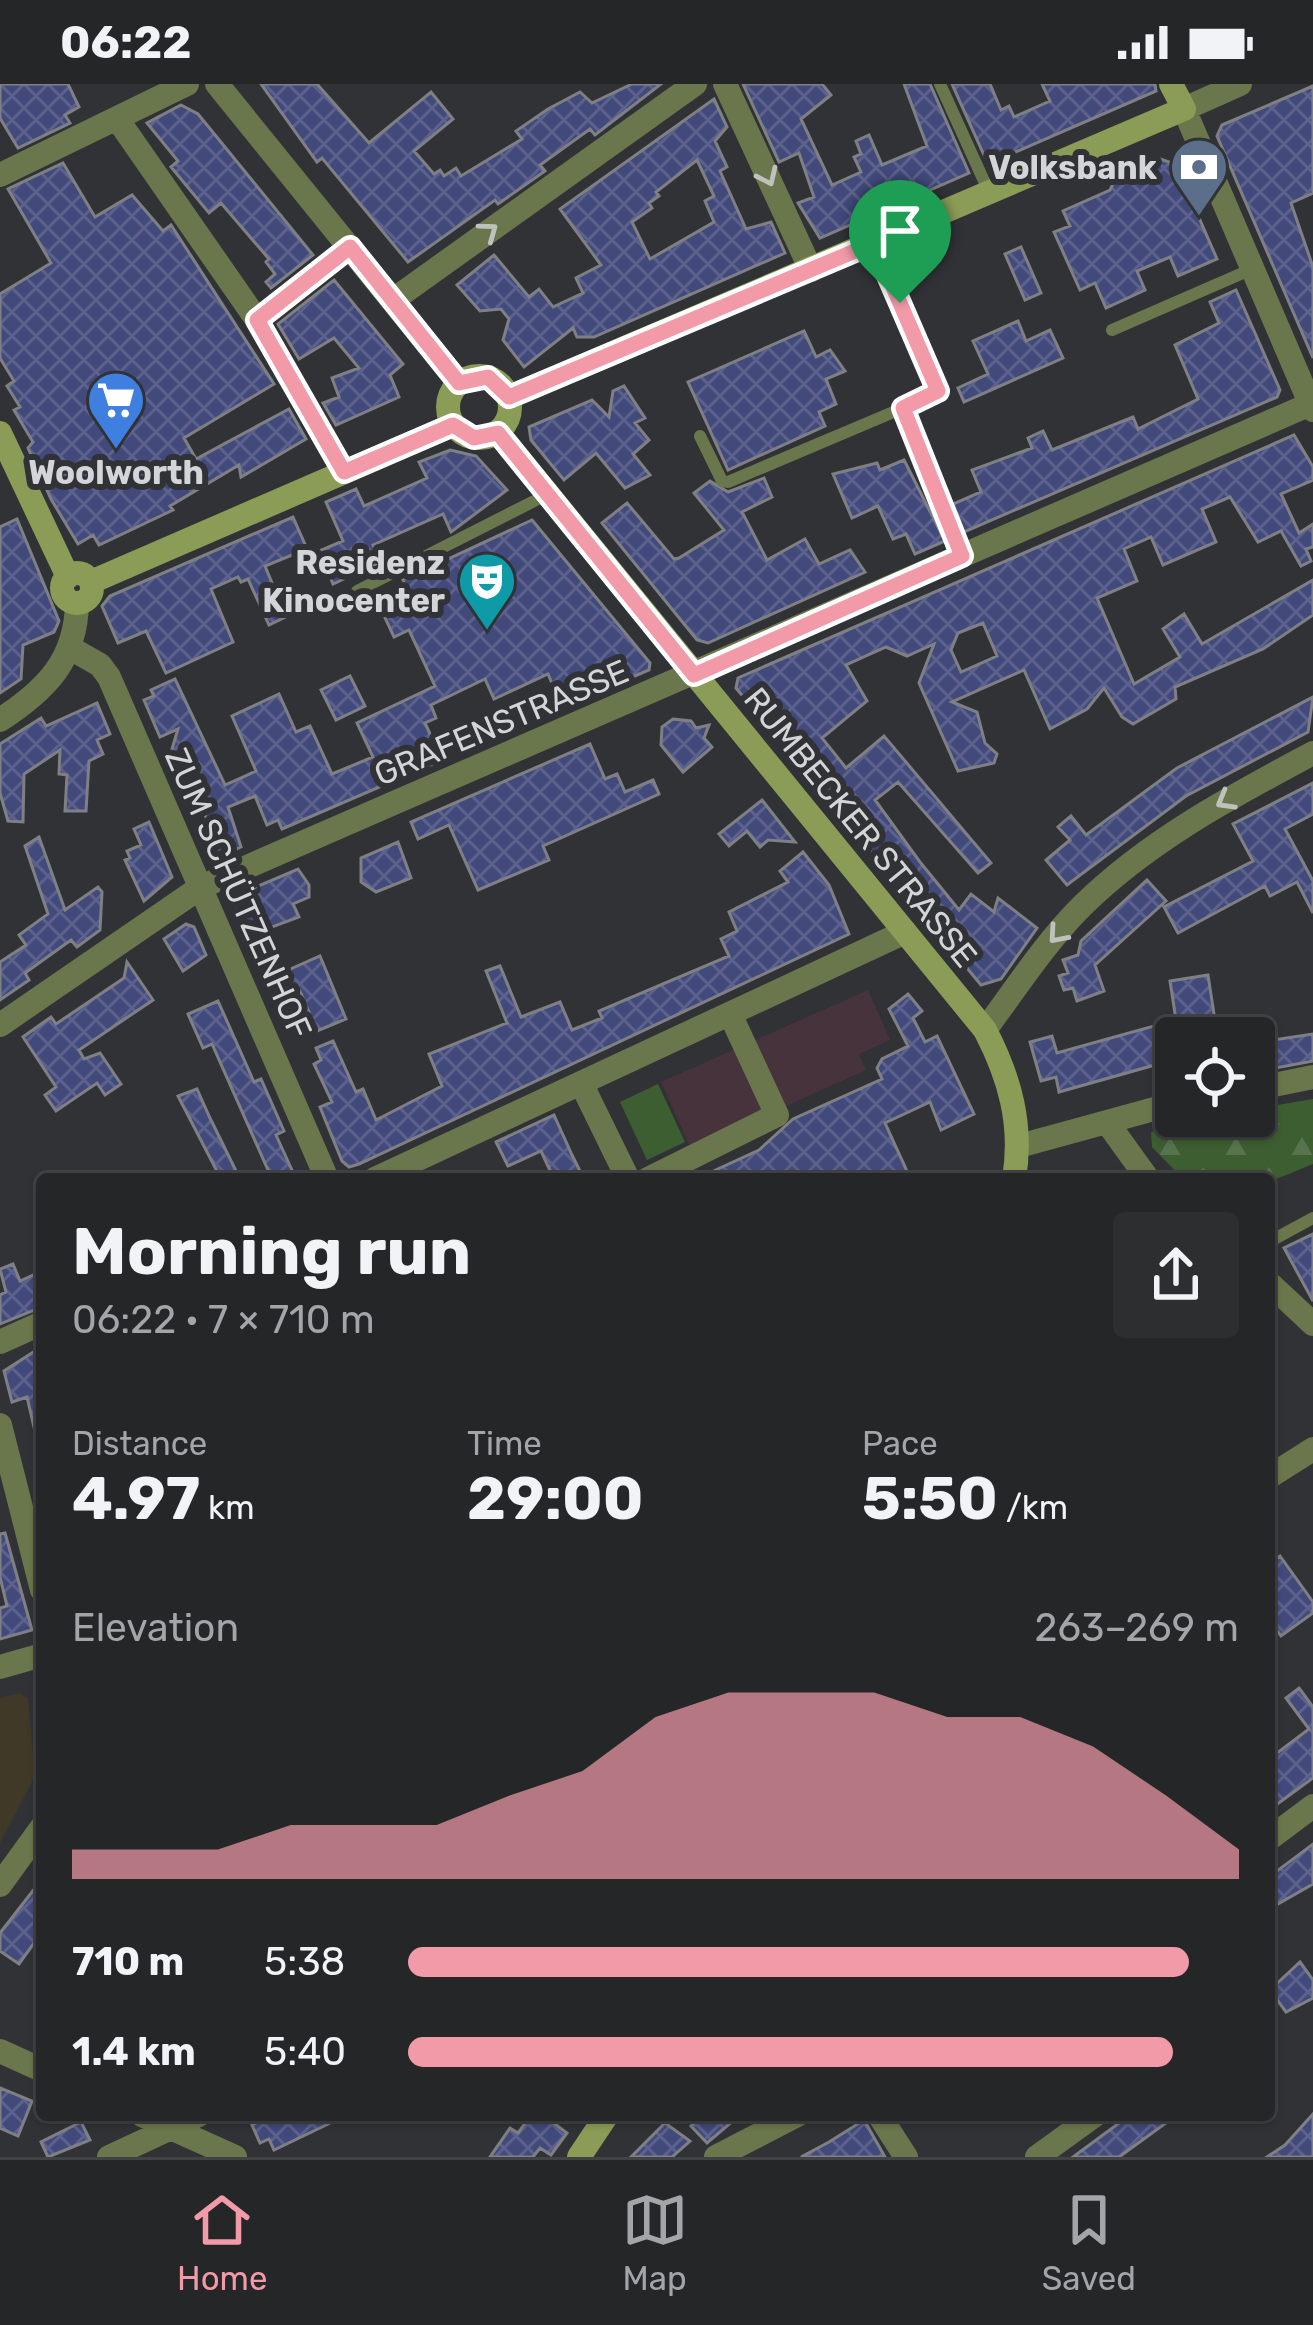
<!DOCTYPE html>
<meta charset="utf-8">
<style>
body{margin:0;font-family:Rubik,sans-serif;background:#2d2e30;color:#f1f3f6;height:100vh;display:flex;flex-direction:column;font-size:45px;white-space:nowrap}
*{box-sizing:border-box;margin:0}
p{font-size:39px;color:#a3a5a8}
.icon{flex:none;width:66px;height:66px;fill:none;stroke:currentColor;stroke-width:2;stroke-linecap:round;stroke-linejoin:round}
.map{position:relative;flex:1;overflow:hidden}
.side{position:absolute;left:36px;top:1089px;width:1239px;height:948px;display:flex;flex-direction:column;background:#252628;border-radius:12px;box-shadow:0 3px 9px #0004,0 0 0 3px #424345}
.side>*{flex:none}
.controls{position:absolute;left:1155px;top:933px;display:grid;gap:24px}
.controls a{display:grid;place-items:center;width:120px;height:120px;border-radius:12px;background:#252628;box-shadow:0 3px 9px #0004,0 0 0 3px #424345;font-size:60px}
.pin{position:absolute;display:grid;place-items:center;width:102px;height:102px;color:#fff;margin:-123px -51px;border-radius:50% 50% 50% 0;rotate:-45deg;box-shadow:0 0 12px #0007}
.pin .icon{rotate:45deg}
.round{display:grid;place-items:center;flex:none;width:126px;height:126px;border-radius:12px;background:#2d2e30}
.summary{display:flex;align-items:center;justify-content:space-between;height:204px;padding:0 36px}
h1{font-size:66px;font-weight:700;line-height:90px}
.figures{display:grid;grid-template-columns:repeat(3,1fr);gap:18px;height:204px;padding:12px 36px}
.figures div{display:grid;align-content:center}
.figures b{font-size:60px;font-weight:700}
.figures small{font-size:33px;font-weight:400}
.figures p{font-size:33px}
.chart{height:336px;padding:24px 36px}
.chart p{display:flex;justify-content:space-between}
.chart svg{width:100%;height:216px;margin-top:12px;fill:#f39aa9;opacity:.7}
ul{padding:0 36px;list-style:none;font-size:39px}
li{display:grid;grid-template-columns:192px 144px 1fr;align-items:center;height:90px}
li i{height:30px;border-radius:15px;background:#f39aa9}
.status{display:flex;justify-content:space-between;align-items:center;height:84px;padding:0 60px;background:#252628;direction:ltr}
.status svg{height:33px;fill:currentColor}
.menu{display:flex;justify-content:space-around;align-items:center;height:168px;border-top:3px solid #424345;background:#252628;font-size:33px;color:#a3a5a8}
.menu a{display:grid;justify-items:center;gap:6px}
.menu .on{color:#f39aa9}
.map>svg:first-child{display:block}
.commercial{fill:#46333c}
.education{fill:#403928}
.green{fill:#3d5e31}
.forest{fill:url(#forest-firs)}
.building{fill:url(#building-cross-hatch);stroke:#7f8085;stroke-width:3;fill-rule:evenodd}
.lines{fill:none;stroke-linecap:round;stroke-linejoin:round}
.lane{stroke:#6a764b;stroke-width:12}
.street{stroke:#6a764b;stroke-width:24}
.secondary{stroke:#8a9c55;stroke-width:24}
.oneway{stroke:#bfc2bc}
.route-casing{stroke:#fff;stroke-width:24}
.route{stroke:#f39aa9;stroke-width:15}
.labels{text-anchor:middle;stroke-width:12;stroke-linejoin:round;paint-order:stroke}
.poi-label{font-size:33px;font-weight:bold;fill:#d4d5d8;stroke:#313236;text-anchor:end}
.street-label{font-size:33px;fill:#d4d5d8;stroke:#313236}
</style>
<div class="status"><b>06:22</b><svg viewBox="0 0 49 12"><path d="M0 12V9h3v3zM5 12V6h3v6zM10 12V3h3v9zM15 12V0h3v12zM26 1h20v11H26zM47 4h2v5h-2z"/></svg></div>
<div class="map">
<svg width="1313" height="2073" viewBox="0 0 1313 2073">
<defs>
<pattern id="forest-firs" width="22" height="20" patternUnits="userSpaceOnUse" patternTransform="scale(3)"><rect width="22" height="20" fill="#3d5e31"/><path d="M5 1l3.5 6h-7zM16 11l3.5 6h-7z" fill="#58744e"/></pattern>
<pattern id="building-cross-hatch" width="8" height="8" patternUnits="userSpaceOnUse" patternTransform="scale(3)"><rect width="8" height="8" fill="#42497b"/><path d="M0 0l8 8M0 8l8-8" fill="none" stroke="#5c628d"/></pattern>
</defs>
<rect width="100%" height="100%" fill="#313236"/>
<path class="commercial" d="M868 906 890 956 859 970 866 986 753 1037 697 1078 661 998Z"/>
<path class="education" d="M19 1609 28 1614 35 1692 0 1759V1614Z"/>
<path class="green" d="M658 1000 685 1058 647 1076 620 1018Z"/>
<path class="forest" d="M1313 1015V1080L1269 1098 1183 1095 1152 1063 1151 1048 1218 1032H1254V1025Z"/>
<path class="building" d="M0 0H68L79 23 65 31 70 39 18 64 0 34Z
M261 0H317L369 59 431 8 453 35 414 67 434 90 440 86 444 92 456 84 461 92 522 55 516 47 548 25 580 8 592 19 632 0H661L595 51 590 45 540 81 545 87 498 120 495 116 408 178 322 74 317 78Z
M743 0H822L831 11 801 35 832 101 861 88 854 73 861 70 856 57 869 51 882 81 927 62 904 0H930L969 89 820 154 798 119 814 113 799 69 779 78Z
M952 0H990L1001 26 1009 22 1014 33 1050 17 1042 0H1155L1156 7 988 80Z
M1313 2V109L1291 119 1313 183V274L1217 52 1222 41Z
M714 15 727 43 715 57 727 83 720 87 746 145 771 138 785 169 594 253H577L573 244 524 283 503 256 509 235 501 225 480 227 457 201 494 171 529 213 539 205 553 223 583 209 576 194 601 181 560 125ZM697 76 714 112 705 117 714 138 650 175 632 138 652 124 649 119 659 112 656 108Z
M181 21 198 30 313 171 271 204 266 198 275 190 266 178 269 175 221 119 209 129 171 83 178 77 147 39Z
M1160 75 1169 78 1178 99 1183 97 1217 175 1178 192 1170 173 1137 187 1145 206 1106 224 1095 199 1080 206 1054 148 1070 142 1063 127 1110 106 1117 92Z
M63 79 95 133 132 111 163 147 171 141 274 300 184 354 196 375 289 325 306 355 241 393 239 381 170 422 173 426 99 461 93 451 78 460 51 415 28 364 33 358 14 326 20 323 7 302 14 297 0 274V210L51 179 8 105Z
M1021 163 1041 209 1025 216 1005 170Z
M334 196 403 280 390 291 399 313 336 341 323 319 339 313 332 294 359 284 334 254 299 275 278 240Z
M1236 206 1280 306 1277 313 964 448 953 420 981 408 972 386 1032 364 1028 354 1043 347 1052 366 1133 333 1138 345 1198 315 1175 261 1219 239 1210 218Z
M1018 237 1026 257 1050 246 1063 274 964 318 958 304 988 290 973 257Z
M804 247 816 273 830 266 845 287 826 295 836 320 819 328 825 342 728 386 688 298Z
M624 302 645 334 635 339 649 356 633 370 650 391 625 404 596 369 564 396 531 356 529 343 592 316 609 333 613 307Z
M1294 351 1313 383V396L1281 410 1299 449 1313 440V463L1306 465 1311 477 1301 482 1281 447 1258 458 1230 413 1202 425 1216 458 1163 481 1151 453 1124 465 1137 497 1097 514 1134 600 1180 573 1163 545 1184 530 1202 560 1313 496V531L1263 565 1175 603 1176 615 1133 640 1122 633 1104 604 1087 625 1050 645 1024 586 952 618 977 628 985 659 997 670 994 679 958 687 919 599 934 560 907 572 886 563 846 581 867 617 822 654 846 684 884 652 991 779 978 789 898 698 875 716 920 778 959 826 971 810 994 828 998 814 1037 844 1001 895 981 901 736 604 738 594ZM983 539 997 572 961 588 951 566 958 549Z
M450 366 476 372 507 406 451 448 443 430 373 461 380 478 333 500 319 467 343 457 326 418 356 405 364 422 427 394 419 378Z
M904 376 945 457 915 470 906 450 893 455 878 422 852 434 833 390 877 379 880 386Z
M764 394 772 413 742 428 767 476 805 455 819 480 850 466 865 488 708 559 697 556 602 439 627 419 674 475 679 474 724 446 694 409 710 397 728 408Z
M293 433 307 465 265 482 280 518 304 507 310 521 269 541 248 495 241 498 238 493 211 505 233 558 166 589 146 547 118 559 102 522 110 512Z
M17 435 59 537 54 548 23 561 21 595 0 609V443Z
M532 436 650 579 649 586 619 599 614 593 595 609 562 623 548 590 494 615 485 595 431 621 436 634 425 639 442 676 282 745 278 736 267 741 255 712 228 723 241 763 211 776 199 745 209 740 196 711 186 715 169 675 178 645 160 653 144 616 154 612 151 606 175 595 225 701 256 687 232 632 279 610 296 648 310 642 332 690 373 673 357 639 435 602 409 546 394 553 380 523 383 514 406 503 403 496Z
M350 592 365 622 336 636 321 606Z
M1313 613 1308 648 1186 712 1067 801 1046 776 1070 756 1058 743 1071 732 1086 751 1177 684Z
M97 619 110 650 97 656 103 670 89 677 86 727H65L67 691 59 690 60 666 24 690 23 738 8 737 0 709V660L41 634 46 642Z
M673 635 691 637 696 644 709 641 704 654 712 663 683 688 661 661 662 643Z
M590 660 605 695 617 690 625 708 653 696 659 710 543 762 549 776 478 806 449 741 418 755 411 738Z
M1313 699V730L1285 745 1313 797V829L1297 798 1270 812 1265 802 1178 849 1164 823 1253 777 1233 740Z
M762 716 795 758 768 756 760 763 747 747 729 762 719 750Z
M149 738 172 793 144 817 125 776 130 774 127 767 141 761 134 745Z
M39 753 65 826 98 803 102 808 100 846 77 863 71 856 25 889 29 896 0 916V878L26 861 19 851 48 830 25 762Z
M398 758 411 794 376 808 361 798V774Z
M803 768 829 801 849 850 359 1080 349 1083 342 1077 320 1023 332 1018 314 980 321 976 316 964 333 957 356 1008 363 1005 376 1036 442 1002 429 970 507 939 486 887 500 882 521 933 560 918 572 946 602 934 599 927 729 872 721 855 737 847 729 828 788 798 780 787Z
M298 785 309 801V813L293 820 299 833 245 853 233 813Z
M1147 796 1166 817 1095 881 1104 907 1077 917 1073 904 1064 906 1059 892 1068 889 1063 876 1078 871 1081 857Z
M186 840 194 843 206 871 183 887 164 855Z
M320 872 346 935 317 947 300 907 287 913 277 891Z
M127 878 153 916 79 966 84 975 100 969 121 1000 105 1011 97 999 56 1027 45 1011 56 1003 23 953 51 933 56 940 124 894Z
M1208 891 1216 943 1207 945 1209 954H1176V975L1059 1008 1056 993 1041 997 1030 958 1052 952 1057 969 1176 936 1170 897Z
M908 910 922 927 913 934 925 958 937 952 974 1030 941 1046 930 1018 885 1039 907 1087 892 1095H696L759 1066 793 1035 882 995 877 984 882 975 908 962 889 925Z
M218 917 254 998 261 995 284 1047 276 1051 296 1095H272L212 960 203 964 188 930Z
M1313 950V977L1254 988V959Z
M197 1005 210 1034 240 1095H221L178 1012Z
M554 1031 572 1071 584 1095H554L541 1067 508 1082 496 1058Z
M1313 1150V1217L1284 1164Z
M13 1180 20 1197 42 1187V1223L0 1240V1211L6 1208 0 1185Z
M35 1267 42 1284V1351L36 1352 27 1313 12 1318 4 1287Z
M5 1449 32 1546 0 1555V1524L7 1522 0 1493V1450Z
M1280 1472 1313 1518V1529L1281 1552 1269 1536V1480Z
M1299 1604 1313 1623V1694L1269 1726V1675L1309 1645 1286 1614Z
M1313 1760V1800L1269 1825V1793Z
M42 1795V1848L19 1880 0 1867V1849Z
M1300 1878 1313 1896V1914L1286 1928 1270 1906Z
M0 2004 32 2017 18 2052 0 2044Z
M1313 2030V2073H1267L1285 2061Z
M272 2031H347L274 2066 269 2055 260 2059 252 2041Z
M543 2031 567 2049 551 2071 540 2064 533 2073H490L510 2044 518 2049 530 2032 539 2038Z
M702 2031H740L707 2059 691 2042Z
M1130 2031H1177L1119 2073H1073Z
M864 2036 885 2073H801L829 2058Z
M81 2038 90 2056 48 2073 41 2058Z
M665 2039 690 2057 672 2073H631Z"/>
<g class="lines">
<path class="lane" d="M940 0 989 108
M874 159 938 306 903 324 962 471
M1112 246 1252 185
M700 352 722 397 728 398 903 324
M357 507 546 411
M1269 1158 1313 1134"/>
<path class="street" d="M217 0 459 299
M725 0 811 186
M1240 0 1184 25 1313 326
M118 36 257 236 344 388
M0 91 187 0
M393 216 695 0
M257 236 350 163
M72 565 100 581 109 593 327 1095
M0 636C46 606 76 576 77 519
M0 941 201 803 1313 319
M985 946C1016 904 1045 859 1082 822 1149 756 1231 713 1313 669
M582 1001 628 1095
M1254 1005 1313 993
M1109 1041 1148 1095
M1019 1062 1176 1019
M375 1095 905 848
M648 1095 777 1031 731 932
M1269 1199 1313 1240
M0 1258 42 1239
M0 1341 42 1506
M1269 1393 1313 1365
M0 1583 42 1571
M1269 1755 1313 1722
M0 1801 42 1743
M0 1967 42 1986
M142 2031 235 2073
M879 2031 906 2073
M109 2073 199 2031
M716 2073 797 2031
M1037 2073 1095 2031"/>
<path class="secondary" d="M448 323a31 31 0 1 1 62 0a31 31 0 1 1-62 0Z
M510 313 1184 25 1171 0
M0 349 68 493
M498 349 985 946C1010 994 1023 1041 1014 1095
M62 504a15 15 0 1 1 30 0a15 15 0 1 1-30 0Z
M91 498 453 341
M579 2073 607 2031"/>
</g>
<defs><path id="oneway-chevron" d="M-2-3.5L2.5 0L-2 3.5" fill="none" stroke-width="1.6" stroke-linecap="round" stroke-linejoin="round" transform="scale(3)"/></defs>
<g class="oneway">
<use href="#oneway-chevron" transform="translate(768 93) rotate(65)"/>
<use href="#oneway-chevron" transform="translate(489 147) rotate(-36)"/>
<use href="#oneway-chevron" transform="translate(1225 717) rotate(150)"/>
<use href="#oneway-chevron" transform="translate(1057 851) rotate(131)"/>
</g>
<g class="lines">
<defs>
<path id="route" d="M874 159 938 307 903 324 962 472 694 591 498 349 474 354 453 341 344 388 257 236 350 163 459 299 488 293 509 313Z"/>
</defs>
<use href="#route" class="route-casing"/>
<use href="#route" class="route"/>
</g>
<defs>
<symbol id="bank-pin" viewBox="-11 -11 22 30"><path d="M0 17L-7.5 6A9.5 9.5 0 1 1 7.5 6Z" fill="#5c6f8a" stroke="#313236"/><path d="M-6-4H6V4H-6ZM0-2.3a2.3 2.3 0 1 0 0 4.6a2.3 2.3 0 1 0 0-4.6Z" fill="#fff"/></symbol>
<symbol id="supermarket-pin" viewBox="-11 -11 22 30"><path d="M0 17L-7.5 6A9.5 9.5 0 1 1 7.5 6Z" fill="#3f7fe0" stroke="#313236"/><path d="M-6-5.5h2.5l.6 2H6L4.5 2H-2.5L-4.4-4H-6ZM-1.5 3.2a1.3 1.3 0 1 0 .1 0ZM3 3.2a1.3 1.3 0 1 0 .1 0Z" fill="#fff"/></symbol>
<symbol id="theatre-pin" viewBox="-11 -11 22 30"><path d="M0 17L-7.5 6A9.5 9.5 0 1 1 7.5 6Z" fill="#0f9aa8" stroke="#313236"/><path d="M-5-5.5Q0-4 5-5.5V0Q5 5 0 6Q-5 5-5 0ZM-3.3-2.5H-1v1.5H-3.3ZM1-2.5H3.3v1.5H1ZM-2.8 1Q0 5.5 2.8 1Z" fill="#fff"/></symbol>
</defs>
<g fill-rule="evenodd">
<use href="#bank-pin" x="1166" y="50" width="66" height="90"/>
<use href="#supermarket-pin" x="83" y="283" width="66" height="90"/>
<use href="#theatre-pin" x="454" y="464" width="66" height="90"/>
</g>
<g class="labels">
<g class="poi-label">
<text x="1157" y="95">Volksbank</text>
<text x="116" y="400" text-anchor="middle">Woolworth</text>
<text x="445" y="490">Residenz<tspan x="445" dy="38">Kinocenter</tspan></text>
</g>
<g class="street-label">
<text transform="translate(501 638) rotate(-23)" y="12">GRAFENSTRASSE</text>
<text transform="translate(861 743) rotate(51)" y="12">RUMBECKER STRASSE</text>
<text transform="translate(239 809) rotate(66)" y="12">ZUM SCHÜTZENHOF</text>
</g>
</g>
</svg>
<div class="controls">
<a><svg class="icon" aria-label="locate" viewBox="0 0 24 24"><circle cx="12" cy="12" r="6"/><path d="M12 2v4M12 18v4M2 12h4M18 12h4"/></svg></a>
</div>
<div class="pin" style="left:900px;top:219px;background:#1e9e55"><svg class="icon" aria-label="arrive" viewBox="0 0 24 24"><path d="M6 21V4h12l-3 4 3 4H6"/></svg></div>
<section class="side">
<div class="summary"><div><h1>Morning run</h1><p>06:22 · 7 × 710 m</p></div><a class="round"><svg class="icon" aria-label="share" viewBox="0 0 24 24"><path d="M12 15V3M7 8l5-5 5 5M5 13v7h14v-7"/></svg></a></div>
<div class="figures">
<div><p>Distance</p><b>4.97<small> km</small></b></div>
<div><p>Time</p><b>29:00</b></div>
<div><p>Pace</p><b>5:50<small> /km</small></b></div>
</div>
<div class="chart"><p><span>Elevation</span>263–269 m</p>
<svg viewBox="0 0 160 44" preserveAspectRatio="none"><path d="M0 44V38L10 38L20 38L30 33L40 33L50 33L60 27L70 22L80 11L90 6L100 6L110 6L120 11L130 11L140 17L150 27L160 38V44z"/></svg>
</div>
<ul>
<li><b>710 m</b>5:38<i style="width:94%"></i></li>
<li><b>1.4 km</b>5:40<i style="width:92%"></i></li>
</ul>
</section>
</div>
<nav class="menu">
<a class="on"><svg class="icon" aria-label="home" viewBox="0 0 24 24"><path d="M3 11l9-7 9 7M6 9v11h12V9"/></svg>Home</a>
<a><svg class="icon" aria-label="map" viewBox="0 0 24 24"><path d="M3 6l6-2 6 2 6-2v14l-6 2-6-2-6 2zM9 4v14M15 6v14"/></svg>Map</a>
<a><svg class="icon" aria-label="saved" viewBox="0 0 24 24"><path d="M7 4h10v16l-5-4-5 4z"/></svg>Saved</a>
</nav>
